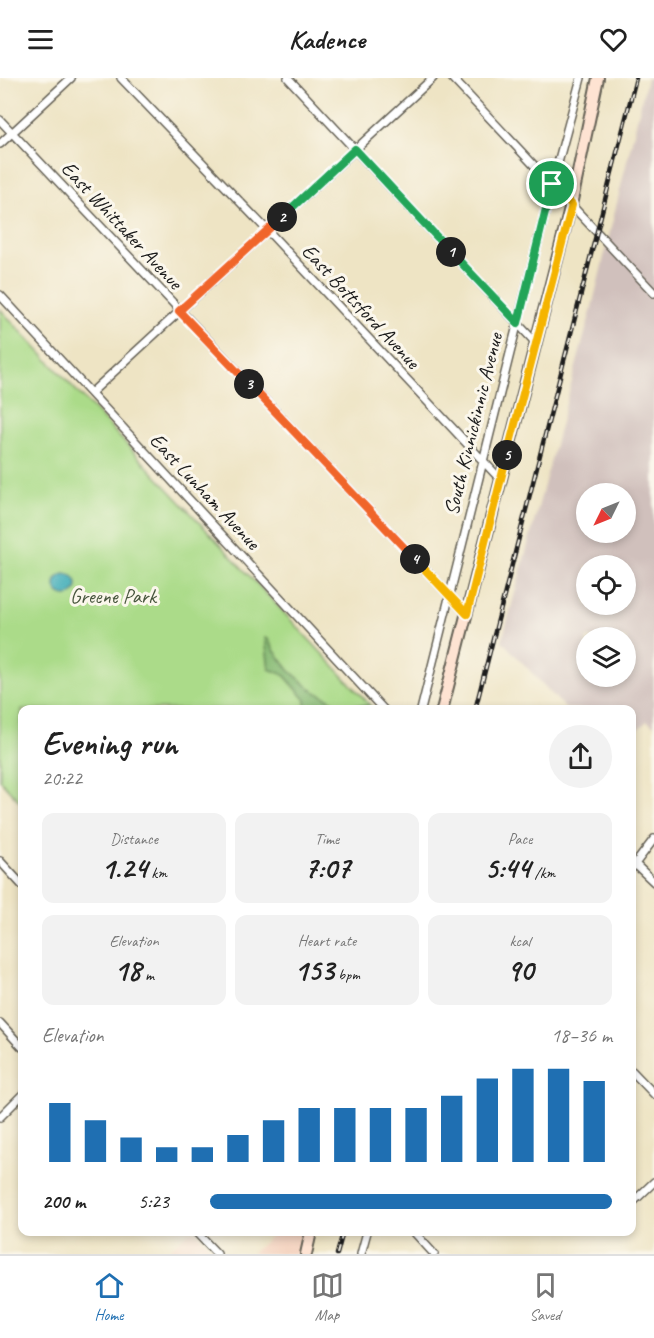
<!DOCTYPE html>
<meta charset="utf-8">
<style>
body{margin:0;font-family:Caveat,sans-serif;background:#f2f2f2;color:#222;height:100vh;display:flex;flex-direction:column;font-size:22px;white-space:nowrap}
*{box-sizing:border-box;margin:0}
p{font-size:20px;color:#767676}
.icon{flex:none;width:33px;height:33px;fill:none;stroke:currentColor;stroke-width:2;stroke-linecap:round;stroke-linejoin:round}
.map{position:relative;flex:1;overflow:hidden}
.drawer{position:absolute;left:18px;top:627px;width:618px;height:531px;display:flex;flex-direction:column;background:#fff;border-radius:12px;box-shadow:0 3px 9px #0003}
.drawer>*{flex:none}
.needle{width:39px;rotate:227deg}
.fabs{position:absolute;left:576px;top:405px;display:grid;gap:12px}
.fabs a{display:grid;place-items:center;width:60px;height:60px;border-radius:50%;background:#fff;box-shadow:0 3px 9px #0003;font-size:30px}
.pin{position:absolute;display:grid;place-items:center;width:51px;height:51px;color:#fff;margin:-26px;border:3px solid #fff;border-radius:50%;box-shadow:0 2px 6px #0007}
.km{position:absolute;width:30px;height:30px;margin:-15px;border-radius:50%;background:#222;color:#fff;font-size:16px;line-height:30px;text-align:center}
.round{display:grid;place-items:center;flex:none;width:63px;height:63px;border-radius:32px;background:#f2f2f2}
.overview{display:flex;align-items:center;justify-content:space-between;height:102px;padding:0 24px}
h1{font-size:33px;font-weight:600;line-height:45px}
.figures{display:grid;grid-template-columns:repeat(3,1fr);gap:9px;height:102px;padding:6px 24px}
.figures div{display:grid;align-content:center;border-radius:12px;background:#f2f2f2;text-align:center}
.figures b{font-size:30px;font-weight:600}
.figures small{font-size:16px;font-weight:400}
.figures p{font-size:16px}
.chart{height:168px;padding:12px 24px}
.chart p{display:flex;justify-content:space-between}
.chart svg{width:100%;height:108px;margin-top:6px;stroke:#1f6fb2;stroke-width:6}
ul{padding:0 24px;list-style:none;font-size:20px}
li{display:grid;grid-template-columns:96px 72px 1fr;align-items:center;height:45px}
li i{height:15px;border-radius:8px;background:#1f6fb2}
header{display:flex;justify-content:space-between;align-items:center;height:78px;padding:0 24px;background:#fff;font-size:27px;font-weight:600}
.tab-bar{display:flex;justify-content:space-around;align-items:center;height:84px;border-top:2px solid #e0e0e0;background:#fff;font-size:16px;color:#767676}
.tab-bar a{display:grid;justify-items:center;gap:3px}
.tab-bar .on{color:#1f6fb2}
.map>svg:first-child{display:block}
.built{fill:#f4d3c0}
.industrial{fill:#d0c0bc;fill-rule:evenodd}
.green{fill:#abdb89;stroke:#647c52;stroke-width:1.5}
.forest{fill:#88bb75;stroke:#526c48;stroke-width:1.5}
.water{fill:#3babb7;stroke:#2c646a;stroke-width:1.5}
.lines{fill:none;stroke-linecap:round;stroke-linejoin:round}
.street-casing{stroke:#666257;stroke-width:10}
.secondary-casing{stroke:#666257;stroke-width:14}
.street{stroke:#fff;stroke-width:7}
.secondary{stroke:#fee3d2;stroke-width:10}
.rail-casing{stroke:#1c1c1c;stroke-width:4.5}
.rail{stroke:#fbf7ec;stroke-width:2;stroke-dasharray:7;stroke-linecap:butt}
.split-1-casing{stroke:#fff;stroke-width:12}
.split-2-casing{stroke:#fff;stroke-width:12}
.split-3-casing{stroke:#fff;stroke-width:12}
.split-4-casing{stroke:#fff;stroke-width:12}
.split-5-casing{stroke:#fff;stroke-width:12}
.split-6-casing{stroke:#fff;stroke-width:12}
.split-1{stroke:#22a559;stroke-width:8}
.split-2{stroke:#22a559;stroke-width:8}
.split-3{stroke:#f0652b;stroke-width:8}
.split-4{stroke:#f0652b;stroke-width:8}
.split-5{stroke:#f5b400;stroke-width:8}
.split-6{stroke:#f5b400;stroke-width:8}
.labels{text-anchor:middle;stroke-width:6;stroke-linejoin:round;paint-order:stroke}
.street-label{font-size:21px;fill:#1c1c1c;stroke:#fbf7ec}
.park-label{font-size:21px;fill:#47553d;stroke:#fbf7ec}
</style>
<header><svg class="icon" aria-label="menu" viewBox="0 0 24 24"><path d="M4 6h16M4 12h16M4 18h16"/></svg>Kadence<svg class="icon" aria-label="heart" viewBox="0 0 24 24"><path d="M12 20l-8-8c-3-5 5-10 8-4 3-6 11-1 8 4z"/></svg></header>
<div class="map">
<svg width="654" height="1176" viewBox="0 0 654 1176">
<rect width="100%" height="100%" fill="#fbf7ec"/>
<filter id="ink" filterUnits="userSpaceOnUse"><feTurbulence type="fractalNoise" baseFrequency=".0167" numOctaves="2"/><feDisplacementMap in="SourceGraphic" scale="12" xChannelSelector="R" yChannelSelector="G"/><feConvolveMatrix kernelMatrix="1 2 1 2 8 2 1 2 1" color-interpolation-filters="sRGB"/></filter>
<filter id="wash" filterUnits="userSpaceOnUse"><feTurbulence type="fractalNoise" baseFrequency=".008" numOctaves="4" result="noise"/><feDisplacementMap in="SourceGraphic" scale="24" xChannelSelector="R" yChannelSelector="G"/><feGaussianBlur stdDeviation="1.35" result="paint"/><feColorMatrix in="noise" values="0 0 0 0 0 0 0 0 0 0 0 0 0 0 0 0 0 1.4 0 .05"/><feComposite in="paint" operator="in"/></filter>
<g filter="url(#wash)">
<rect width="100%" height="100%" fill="#eee4c4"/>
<path class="built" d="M189 1154H196L217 1176H164Z
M269 1154H311L306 1176H251L272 1157Z"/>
<path class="industrial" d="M647 0H654V648L647 643 632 656V632L566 631 502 563 591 233ZM586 416H626V454H586ZM586 488H626V526H586ZM586 560H626V598H586Z"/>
<path class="green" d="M0 231 374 631 22 632V726L0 702Z"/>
<path class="forest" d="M265 560 268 561 274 572 289 592 312 612 340 627H370L374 631H305L306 622 284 597 269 591Z"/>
<path class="water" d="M55 507a11 11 0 1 1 22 0a11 11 0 1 1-22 0Z"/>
</g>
<g filter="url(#ink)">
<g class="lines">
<defs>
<path id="street" d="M121 0 268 153 501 402
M288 0 535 264
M452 0 654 215
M0 42 467 536
M0 66 71 0
M0 217 384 632
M92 314 433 0
M421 632 552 107 581 0
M0 783 22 807
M635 786 654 804
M632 790 654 761
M0 945 22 969
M632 993 654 1016
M0 1039 22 1017
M632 1125 654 1104
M196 1154 217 1176
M414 1154 434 1176
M361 1176 367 1154"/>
<path id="secondary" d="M442 632 571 127 598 0
M306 1176 311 1154"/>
</defs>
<use href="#street" class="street-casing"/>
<use href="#secondary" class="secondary-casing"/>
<use href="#street" class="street"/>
<use href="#secondary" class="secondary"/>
<defs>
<path id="rail" d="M475 632 636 0
M337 1176 343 1154"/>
</defs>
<use href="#rail" class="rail-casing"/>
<use href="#rail" class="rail"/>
</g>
</g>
<g class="lines" filter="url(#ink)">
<defs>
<path id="split-1" d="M451 174 518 245 552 106"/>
<path id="split-2" d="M282 139 355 71 451 174"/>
<path id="split-3" d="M249 306 179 233 282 139"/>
<path id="split-4" d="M249 306 415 481"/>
<path id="split-5" d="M415 481 467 536 507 377"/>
<path id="split-6" d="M507 377 572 127 552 106"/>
</defs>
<use href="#split-1" class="split-1-casing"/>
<use href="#split-2" class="split-2-casing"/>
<use href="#split-3" class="split-3-casing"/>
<use href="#split-4" class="split-4-casing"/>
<use href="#split-5" class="split-5-casing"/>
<use href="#split-6" class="split-6-casing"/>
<use href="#split-1" class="split-1"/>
<use href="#split-2" class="split-2"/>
<use href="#split-3" class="split-3"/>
<use href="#split-4" class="split-4"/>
<use href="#split-5" class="split-5"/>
<use href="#split-6" class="split-6"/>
</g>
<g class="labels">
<g class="street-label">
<text transform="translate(122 147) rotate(47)" y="7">East Whittaker Avenue</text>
<text transform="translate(361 228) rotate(47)" y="7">East Bottsford Avenue</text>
<text transform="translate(473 346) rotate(-76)" y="7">South Kinnickinnic Avenue</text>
<text transform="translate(205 413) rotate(47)" y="7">East Lunham Avenue</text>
</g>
<g class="park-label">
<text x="113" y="525">Greene Park</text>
</g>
</g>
</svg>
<div class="fabs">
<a><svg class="needle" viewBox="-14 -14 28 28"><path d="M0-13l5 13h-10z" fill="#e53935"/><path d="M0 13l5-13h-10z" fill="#767676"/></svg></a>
<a><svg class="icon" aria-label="locate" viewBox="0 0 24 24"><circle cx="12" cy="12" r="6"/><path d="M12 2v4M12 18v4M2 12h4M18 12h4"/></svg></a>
<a><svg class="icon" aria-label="layers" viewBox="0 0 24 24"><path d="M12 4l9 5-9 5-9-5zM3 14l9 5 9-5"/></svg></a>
</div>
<div class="pin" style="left:552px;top:106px;background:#1e9e55"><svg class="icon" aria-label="arrive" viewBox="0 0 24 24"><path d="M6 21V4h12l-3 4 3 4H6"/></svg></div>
<b class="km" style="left:451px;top:174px">1</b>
<b class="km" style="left:282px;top:139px">2</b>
<b class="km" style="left:249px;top:306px">3</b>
<b class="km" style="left:415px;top:481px">4</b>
<b class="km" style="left:507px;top:377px">5</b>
<section class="drawer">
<div class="overview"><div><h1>Evening run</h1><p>20:22</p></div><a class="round"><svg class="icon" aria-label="share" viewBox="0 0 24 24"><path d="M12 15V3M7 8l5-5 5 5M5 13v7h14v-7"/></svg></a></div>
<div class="figures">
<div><p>Distance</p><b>1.24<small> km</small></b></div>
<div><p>Time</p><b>7:07</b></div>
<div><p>Pace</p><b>5:44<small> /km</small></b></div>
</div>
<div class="figures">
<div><p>Elevation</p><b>18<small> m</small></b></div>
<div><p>Heart rate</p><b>153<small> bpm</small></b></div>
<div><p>kcal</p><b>90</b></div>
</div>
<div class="chart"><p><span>Elevation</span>18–36 m</p>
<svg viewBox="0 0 160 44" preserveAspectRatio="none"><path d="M5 44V20M15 44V27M25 44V34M35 44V38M45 44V38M55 44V33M65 44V27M75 44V22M85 44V22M95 44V22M105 44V22M115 44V17M125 44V10M135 44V6M145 44V6M155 44V11"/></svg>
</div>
<ul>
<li><b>200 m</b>5:23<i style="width:100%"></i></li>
</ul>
</section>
</div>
<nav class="tab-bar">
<a class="on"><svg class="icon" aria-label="home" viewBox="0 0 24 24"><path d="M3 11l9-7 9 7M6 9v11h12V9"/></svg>Home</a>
<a><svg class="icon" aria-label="map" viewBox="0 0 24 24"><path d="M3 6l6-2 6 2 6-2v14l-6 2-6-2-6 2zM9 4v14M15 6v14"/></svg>Map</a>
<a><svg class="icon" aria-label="saved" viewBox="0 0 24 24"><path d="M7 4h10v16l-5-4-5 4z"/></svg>Saved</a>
</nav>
